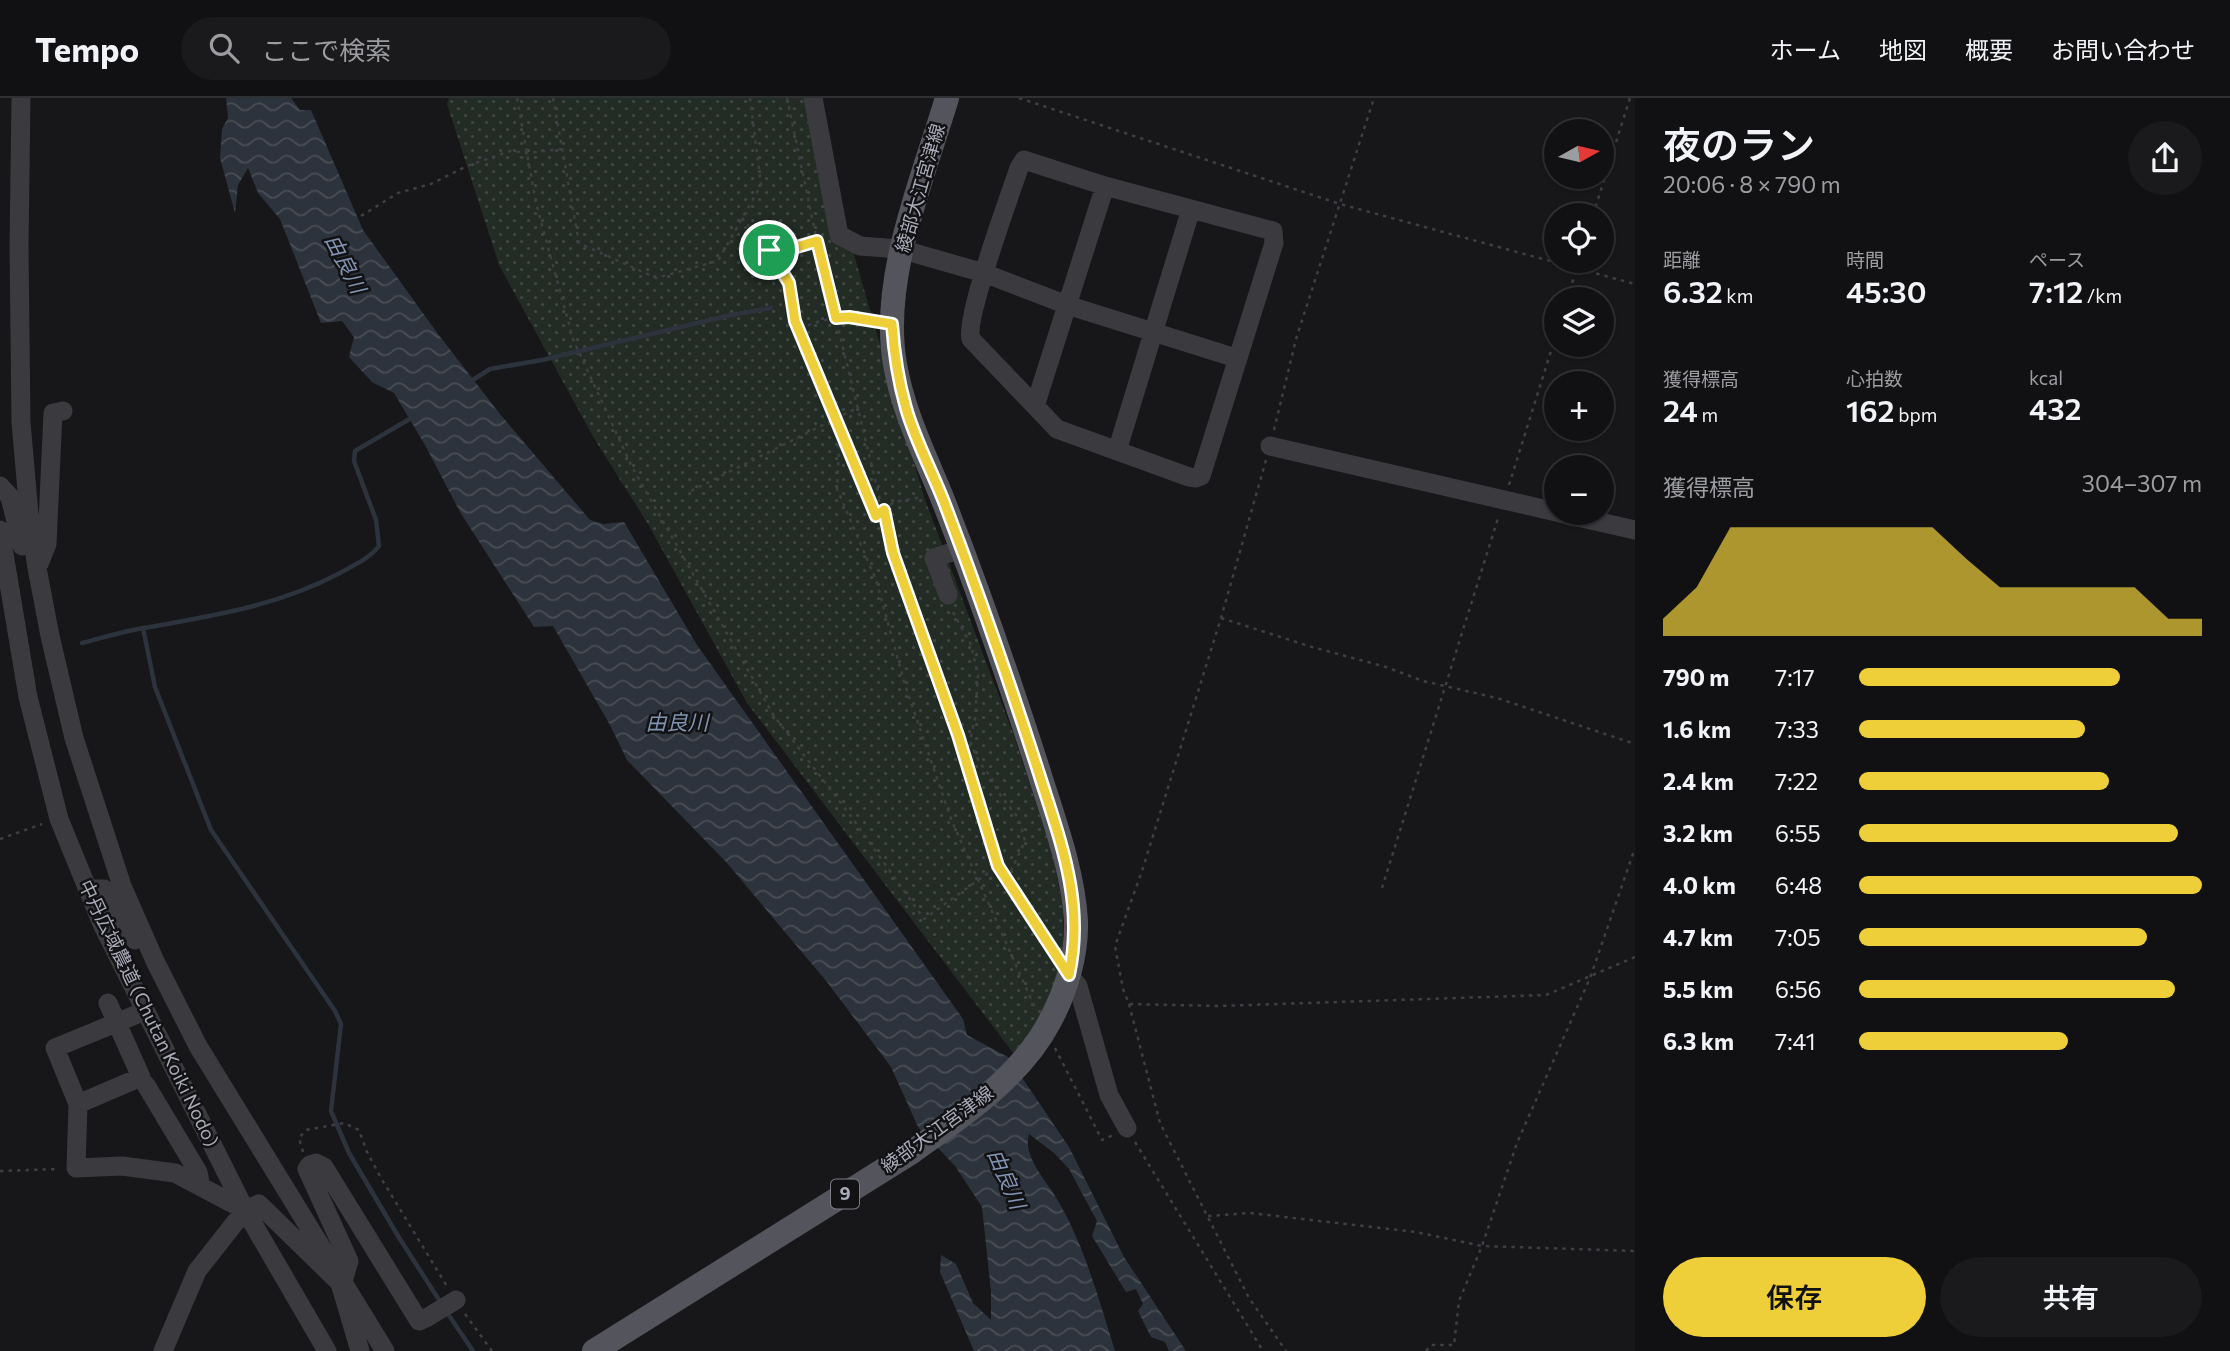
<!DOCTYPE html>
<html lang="ja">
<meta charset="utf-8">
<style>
body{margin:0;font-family:Commissioner,"Noto Sans JP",sans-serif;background:#1a1a1c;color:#f1f3f6;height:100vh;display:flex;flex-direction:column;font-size:26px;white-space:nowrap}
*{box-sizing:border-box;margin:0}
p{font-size:23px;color:#9c9da0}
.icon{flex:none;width:38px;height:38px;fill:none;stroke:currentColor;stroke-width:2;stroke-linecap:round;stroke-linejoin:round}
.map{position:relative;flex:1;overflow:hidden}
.details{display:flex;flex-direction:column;background:#111113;width:595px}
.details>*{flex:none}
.needle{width:46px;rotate:82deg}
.fabs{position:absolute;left:1544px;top:21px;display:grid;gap:14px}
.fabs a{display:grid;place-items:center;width:70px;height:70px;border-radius:50%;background:#111113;box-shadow:0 2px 5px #0004,0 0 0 2px #303133;font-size:35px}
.pin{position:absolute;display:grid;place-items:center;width:60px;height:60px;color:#fff;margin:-30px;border:4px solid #fff;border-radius:50%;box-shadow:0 2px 7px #0007}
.round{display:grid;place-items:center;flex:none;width:74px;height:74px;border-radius:37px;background:#1a1a1c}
.headline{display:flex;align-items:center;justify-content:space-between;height:119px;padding:0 28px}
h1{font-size:38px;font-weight:600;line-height:52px}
.metrics{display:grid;grid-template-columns:repeat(3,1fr);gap:10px;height:119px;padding:7px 28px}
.metrics div{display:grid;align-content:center}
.metrics b{font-size:30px;font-weight:600}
.metrics small{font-size:19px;font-weight:400}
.metrics p{font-size:19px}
.chart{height:196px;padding:14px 28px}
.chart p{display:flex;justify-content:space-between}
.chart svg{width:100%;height:126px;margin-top:7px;fill:#eecf39;opacity:.7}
.action{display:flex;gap:14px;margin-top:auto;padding:14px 28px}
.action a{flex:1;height:80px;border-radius:42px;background:#eecf39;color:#111;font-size:28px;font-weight:600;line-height:80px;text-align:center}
.action a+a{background:#1a1a1c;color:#f1f3f6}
ul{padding:0 28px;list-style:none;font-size:23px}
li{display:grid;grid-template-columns:112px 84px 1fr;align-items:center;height:52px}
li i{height:18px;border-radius:9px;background:#eecf39}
header{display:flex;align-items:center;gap:42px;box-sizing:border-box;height:98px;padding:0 35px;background:#111113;border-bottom:2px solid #303133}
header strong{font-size:33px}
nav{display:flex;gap:38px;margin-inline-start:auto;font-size:24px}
.search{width:490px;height:63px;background:#1a1a1c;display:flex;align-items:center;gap:18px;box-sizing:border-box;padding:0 24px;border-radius:38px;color:#9c9da0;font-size:26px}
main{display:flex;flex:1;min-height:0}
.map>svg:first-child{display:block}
.park{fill:url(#park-dots)}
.water{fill:url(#water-waves)}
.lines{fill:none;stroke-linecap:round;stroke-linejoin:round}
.stream{stroke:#2d333c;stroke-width:4.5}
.path{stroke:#3e3e44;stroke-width:2.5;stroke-dasharray:3.5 5;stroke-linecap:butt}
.minor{stroke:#3a3a3f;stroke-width:19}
.major{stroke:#54545c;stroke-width:24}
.route-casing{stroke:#fff;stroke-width:14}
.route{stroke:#eecf39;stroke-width:9}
.labels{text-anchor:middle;stroke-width:5;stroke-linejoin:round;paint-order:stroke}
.shield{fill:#121214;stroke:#7c7d87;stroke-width:2}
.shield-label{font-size:18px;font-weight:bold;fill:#a9abb8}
.street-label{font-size:19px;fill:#a9abb8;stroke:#121214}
.water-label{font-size:21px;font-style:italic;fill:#8193b2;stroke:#121214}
</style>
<header>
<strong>Tempo</strong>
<div class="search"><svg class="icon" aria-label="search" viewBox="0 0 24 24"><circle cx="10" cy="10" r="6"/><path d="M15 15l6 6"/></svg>ここで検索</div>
<nav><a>ホーム</a><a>地図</a><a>概要</a><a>お問い合わせ</a></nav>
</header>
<main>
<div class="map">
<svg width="1635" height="1253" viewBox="0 0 1635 1253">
<defs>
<pattern id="park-dots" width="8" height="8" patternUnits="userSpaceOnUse" patternTransform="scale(1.75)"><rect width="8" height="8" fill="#232b25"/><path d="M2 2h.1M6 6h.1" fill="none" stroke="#404743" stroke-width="1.8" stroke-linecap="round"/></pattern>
<pattern id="water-waves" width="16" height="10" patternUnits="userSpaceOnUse" patternTransform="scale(1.75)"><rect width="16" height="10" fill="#2d333c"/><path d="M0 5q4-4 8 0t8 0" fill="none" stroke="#494e56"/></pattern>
</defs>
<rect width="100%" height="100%" fill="#171719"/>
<path class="park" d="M449 0H821L831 77 924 399 1014 638 1052 754 1063 810 1064 865 1047 919 1017 960 747 605 648 426 595 342 499 167 447 6Z"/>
<path class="water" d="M226 0H291L300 12H311L363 132 438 236 500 316 590 422 603 426 624 424 697 547 963 921 967 937 1008 959 1069 1049 1124 1159 1186 1253H1169L1165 1244 1151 1239 1138 1213 1143 1206 1136 1191 1126 1194 1092 1138 1097 1123 1069 1071 1054 1055 1029 1036C1023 1055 1041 1077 1052 1093 1083 1141 1098 1199 1115 1253H974L940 1174 941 1157 956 1166 973 1205 991 1222V1194L982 1109 955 1068 918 1029 891 969 827 884 727 765 627 662 610 627 553 528 534 529 460 414 425 347 394 295 372 284 349 259 354 239 342 223 321 225 280 121 258 95 248 70 238 87 235 115 220 60 222 31 228 20Z"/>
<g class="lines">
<path class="stream" d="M471 283 490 271 542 262 731 217 771 210
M143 530 155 589 211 732 335 913 341 926 331 1013 349 1055 398 1138 441 1205
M82 545C102 540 123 533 144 530 212 518 278 508 340 475 354 467 369 461 379 448L376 422 354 363 355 353 413 319
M446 1213 473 1253"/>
<path class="path" d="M517 0 536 105 573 241 632 369 774 618 850 717 924 821 998 768
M553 0 579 145 656 180 718 163 761 87 750 0
M787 0 817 143 893 455 958 637 998 768 1053 854
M1019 0 1340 106 1635 186
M1593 117 1630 0
M361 118 398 95 431 86 467 68 510 53 527 55 562 51
M742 120 775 159 789 185 795 223 876 418 894 404 923 399
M771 152 791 151 819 143
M1567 201 1579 163
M800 231C825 218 848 219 875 223
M840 330 837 391 876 482 905 587 951 721 1035 910
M1274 332 1296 241 1374 0
M1266 362 1221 520 1142 773 1115 848 1123 891 1129 906 1219 908 1546 897 1635 859
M1509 387 1556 237
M691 393 859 309
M953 514 971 547 978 577 975 620 970 643 979 664 991 679 998 694 1019 721 1025 743 1007 782
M1221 520 1312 549 1386 569 1423 583 1497 600 1635 646
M0 741 42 726
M1382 790 1499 417
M1129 906 1160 1025 1249 1200 1286 1253
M1055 950 1102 1042 1113 1037
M1135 1044 1263 1253
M303 1054 299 1040 306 1032 344 1025 359 1032 367 1054 381 1080 448 1190
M0 1073 59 1071
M1208 1118 1250 1115 1416 1134 1482 1148 1635 1153
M465 1216 492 1253
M1426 1253 1431 1247H1454L1459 1203 1482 1148 1517 1045 1590 880 1635 750"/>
<path class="minor" d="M21 0 19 149 21 324 29 416 37 470 50 538 74 640 122 788 155 863 198 948 385 1253
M813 0 839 137 860 148 900 151 984 175 1067 207 1236 260
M1024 62 1105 88 1273 133 1274 145 1201 378 1196 380 1189 379 1057 331 971 241C964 222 1010 97 1019 70Z
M1035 308 1105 88
M1270 348 1556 414
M1117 353 1191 111
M0 388 10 399 22 448
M1560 415 1635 432
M0 432 28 599 59 721 102 826 245 1112 327 1253
M39 466 47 446 53 315 63 313
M948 497 934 460 961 451
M87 791H104L135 842
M1069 877 1078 888 1109 997 1127 1030
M108 905 141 979 78 1006 55 950 145 913
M146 987 198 1074 201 1089
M78 1006 76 1070 122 1068 175 1075 245 1112
M340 1185 343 1183 349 1163 307 1071 310 1067 316 1065 324 1069 419 1223 428 1219 456 1202
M163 1253 197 1173 245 1112 259 1106 340 1185 360 1253"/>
<path class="major" d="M594 1253 912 1054C962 1018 1021 979 1050 923 1066 893 1077 857 1076 823 1073 771 1053 720 1038 671 1009 581 978 491 943 402 925 357 903 314 895 266 880 181 923 80 947 0"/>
</g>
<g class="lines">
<defs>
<path id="route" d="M817 143 836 220 849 219 892 226C894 255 898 282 906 310 915 342 932 373 944 404 979 496 1012 591 1042 685 1063 750 1084 808 1069 877L998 768 958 637 893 455 884 412 876 418 795 223 789 185 769 152 790 151Z"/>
</defs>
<use href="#route" class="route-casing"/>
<use href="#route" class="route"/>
</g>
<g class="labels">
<rect class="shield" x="831" y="1081.5" width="28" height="29" rx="5"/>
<g class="shield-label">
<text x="845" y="1102">9</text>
</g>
<g class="street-label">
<text transform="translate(920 90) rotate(-74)" y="7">綾部大江宮津線</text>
<text transform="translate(149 915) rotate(64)" y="7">中丹広域農道 (Chutan Koiki Nodo)</text>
<text transform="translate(937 1031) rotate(-36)" y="7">綾部大江宮津線</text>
</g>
<g class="water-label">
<text transform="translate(345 166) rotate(63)" y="7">由良川</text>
<text x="677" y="632">由良川</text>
<text transform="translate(1006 1081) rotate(67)" y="7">由良川</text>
</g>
</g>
</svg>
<div class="fabs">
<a><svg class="needle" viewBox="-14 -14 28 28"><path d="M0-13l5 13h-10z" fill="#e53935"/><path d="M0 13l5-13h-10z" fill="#9c9da0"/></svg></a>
<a><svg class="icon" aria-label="locate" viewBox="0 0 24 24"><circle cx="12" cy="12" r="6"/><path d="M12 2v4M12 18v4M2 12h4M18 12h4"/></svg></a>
<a><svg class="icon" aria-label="layers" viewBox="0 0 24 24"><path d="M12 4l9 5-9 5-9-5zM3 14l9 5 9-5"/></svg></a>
<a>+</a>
<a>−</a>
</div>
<div class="pin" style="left:769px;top:152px;background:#1e9e55"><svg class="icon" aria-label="arrive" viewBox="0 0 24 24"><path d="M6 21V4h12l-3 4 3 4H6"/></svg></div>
</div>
<section class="details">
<div class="headline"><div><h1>夜のラン</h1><p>20:06 · 8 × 790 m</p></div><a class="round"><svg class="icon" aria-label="share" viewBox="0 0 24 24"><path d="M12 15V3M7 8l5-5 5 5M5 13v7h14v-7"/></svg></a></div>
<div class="metrics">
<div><p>距離</p><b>6.32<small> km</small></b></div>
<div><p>時間</p><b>45:30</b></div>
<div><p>ペース</p><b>7:12<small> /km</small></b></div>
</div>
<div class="metrics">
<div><p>獲得標高</p><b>24<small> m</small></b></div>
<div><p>心拍数</p><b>162<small> bpm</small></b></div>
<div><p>kcal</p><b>432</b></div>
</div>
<div class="chart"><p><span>獲得標高</span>304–307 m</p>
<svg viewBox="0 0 160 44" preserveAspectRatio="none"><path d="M0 44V38L10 27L20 6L30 6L40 6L50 6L60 6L70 6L80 6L90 17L100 27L110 27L120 27L130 27L140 27L150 38L160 38V44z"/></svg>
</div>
<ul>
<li><b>790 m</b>7:17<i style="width:76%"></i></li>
<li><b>1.6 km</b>7:33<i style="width:66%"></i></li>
<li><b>2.4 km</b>7:22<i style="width:73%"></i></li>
<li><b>3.2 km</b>6:55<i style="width:93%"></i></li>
<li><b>4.0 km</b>6:48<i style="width:100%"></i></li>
<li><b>4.7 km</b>7:05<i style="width:84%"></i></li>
<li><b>5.5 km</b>6:56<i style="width:92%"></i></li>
<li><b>6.3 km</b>7:41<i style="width:61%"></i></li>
</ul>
<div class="action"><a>保存</a><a>共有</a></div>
</section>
</main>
